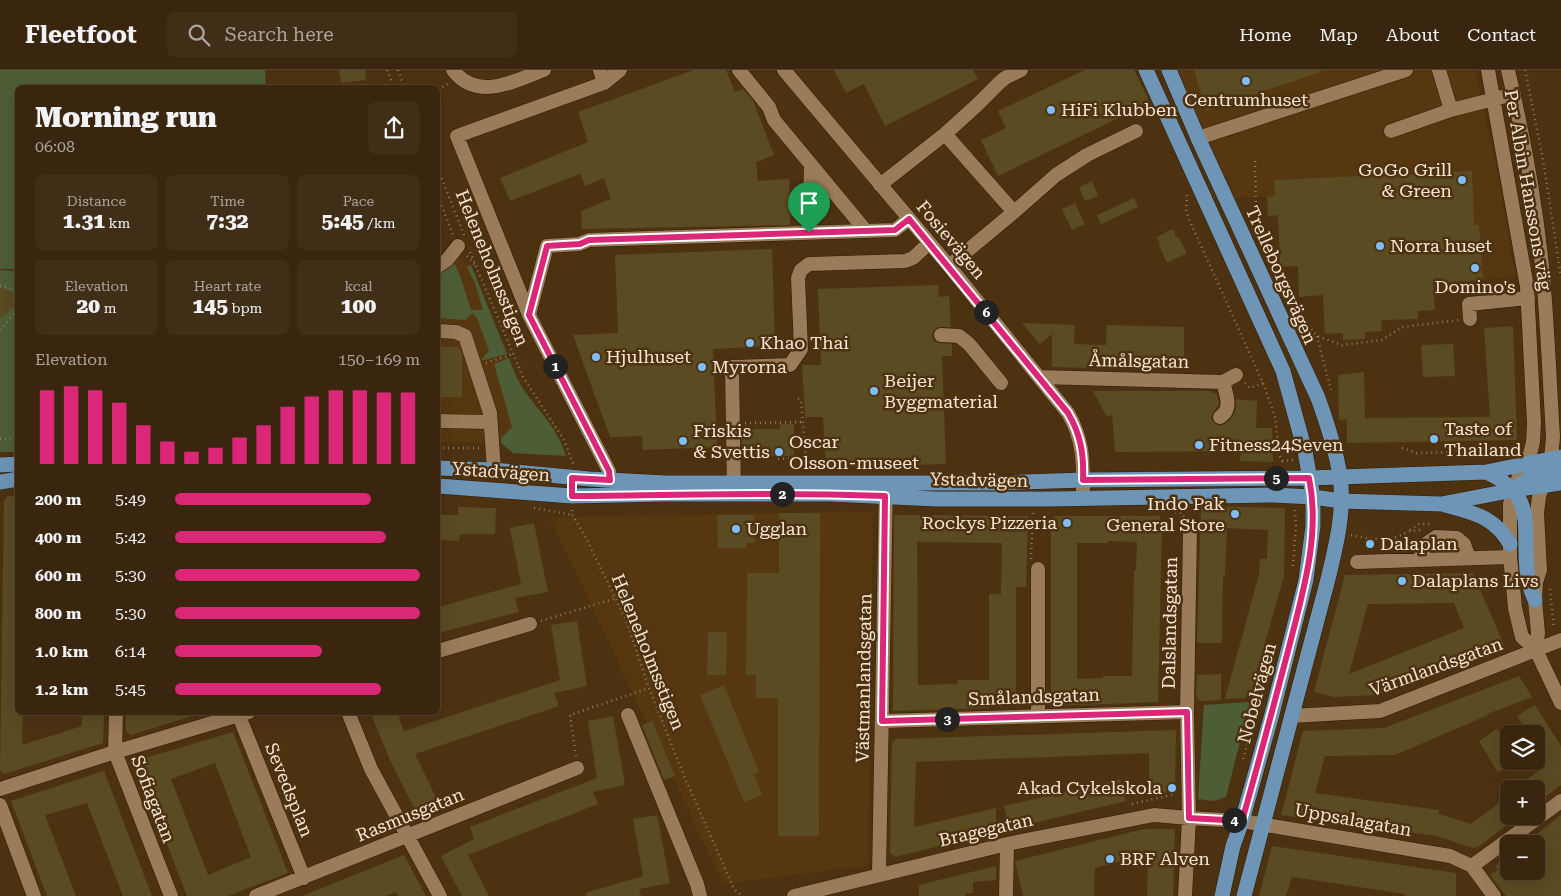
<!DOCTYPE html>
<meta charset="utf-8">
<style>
body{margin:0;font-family:"Roboto Serif",serif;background:#412e17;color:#f1f3f6;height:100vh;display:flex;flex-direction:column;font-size:19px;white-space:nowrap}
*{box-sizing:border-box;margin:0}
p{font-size:16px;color:#aba59e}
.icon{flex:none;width:28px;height:28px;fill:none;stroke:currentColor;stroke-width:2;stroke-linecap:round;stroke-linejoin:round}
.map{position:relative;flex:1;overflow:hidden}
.details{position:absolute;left:15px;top:15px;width:425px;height:630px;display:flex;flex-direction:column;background:#3a260e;border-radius:8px;box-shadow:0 5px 20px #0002,0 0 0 1px #54432e}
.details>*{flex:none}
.controls{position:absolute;left:1500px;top:655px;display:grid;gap:10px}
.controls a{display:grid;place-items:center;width:45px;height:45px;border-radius:8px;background:#3a260e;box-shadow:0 5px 20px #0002,0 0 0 1px #54432e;font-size:25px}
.pin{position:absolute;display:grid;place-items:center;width:42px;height:42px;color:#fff;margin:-51px -21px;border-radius:50% 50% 50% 0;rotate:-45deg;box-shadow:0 0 5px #0007}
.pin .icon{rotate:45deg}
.km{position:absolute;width:25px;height:25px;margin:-12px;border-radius:50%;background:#222;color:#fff;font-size:14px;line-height:25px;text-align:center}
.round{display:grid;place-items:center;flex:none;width:52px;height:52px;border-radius:8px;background:#412e17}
.overview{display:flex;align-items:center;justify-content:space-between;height:85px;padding:0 20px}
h1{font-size:28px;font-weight:800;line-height:38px}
.figures{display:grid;grid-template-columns:repeat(3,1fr);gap:8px;height:85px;padding:5px 20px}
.figures div{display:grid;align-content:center;border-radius:8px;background:#412e17;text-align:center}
.figures b{font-size:21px;font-weight:800}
.figures small{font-size:14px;font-weight:400}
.figures p{font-size:14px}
.chart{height:140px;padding:10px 20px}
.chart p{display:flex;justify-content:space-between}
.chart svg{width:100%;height:90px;margin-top:5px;stroke:#db2777;stroke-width:6}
ul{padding:0 20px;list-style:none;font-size:16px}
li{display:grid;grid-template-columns:80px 60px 1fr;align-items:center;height:38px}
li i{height:12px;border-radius:6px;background:#db2777}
header{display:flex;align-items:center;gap:30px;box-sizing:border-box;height:70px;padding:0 25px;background:#3a260e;border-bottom:1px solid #54432e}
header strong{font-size:24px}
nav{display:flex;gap:28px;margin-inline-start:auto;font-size:18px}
.search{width:350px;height:45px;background:#412e17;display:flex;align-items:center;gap:12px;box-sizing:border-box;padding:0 18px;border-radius:8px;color:#aba59e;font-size:19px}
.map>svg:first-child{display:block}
.built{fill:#57370f}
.green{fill:#4d5e36}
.building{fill:#5b4b23;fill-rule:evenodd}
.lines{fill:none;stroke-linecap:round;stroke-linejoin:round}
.minor-casing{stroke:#2f1b03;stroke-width:15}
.major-casing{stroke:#2f1b03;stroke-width:16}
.path{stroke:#917a60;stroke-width:2.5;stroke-dasharray:1 4;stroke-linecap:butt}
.minor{stroke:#9a7b5a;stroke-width:14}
.major{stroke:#6e95b5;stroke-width:15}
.route-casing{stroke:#fff;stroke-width:10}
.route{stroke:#db2777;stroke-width:6}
.poi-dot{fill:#7dbef9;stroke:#4d3212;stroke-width:2}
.labels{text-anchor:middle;stroke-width:5;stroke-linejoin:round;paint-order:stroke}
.poi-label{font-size:18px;fill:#f7e5d4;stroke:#4d3212;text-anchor:start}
.street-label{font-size:18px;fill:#f7e5d4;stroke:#4d3212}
</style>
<header>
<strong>Fleetfoot</strong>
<div class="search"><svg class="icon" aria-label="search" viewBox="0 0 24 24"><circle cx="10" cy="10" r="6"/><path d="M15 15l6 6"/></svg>Search here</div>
<nav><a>Home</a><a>Map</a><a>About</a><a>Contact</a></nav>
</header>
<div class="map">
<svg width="1561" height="826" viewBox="0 0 1561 826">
<rect width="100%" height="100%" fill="#4d3212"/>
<path class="built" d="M1176 0H1475L1500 114 1515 206 1483 210 1275 127H1235Z
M462 188 471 195 514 302 522 317 553 357 561 373 566 386 513 383 501 373 438 372V201L453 190Z
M873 441 868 795 723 814 550 448Z"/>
<path class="green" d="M0 0H265L266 17 18 18 17 199H0Z
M453 190 460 206 471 240H483L475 213 467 197 471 195 507 284 480 291 489 281 477 248 473 243 465 250 438 248V201Z
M0 200 17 201V382H0Z
M509 288C513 298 516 308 522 317 539 343 556 355 566 386L513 383 501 373V368L512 357 494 294Z
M1250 632 1226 727 1214 731 1198 729 1204 635Z"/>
<path class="building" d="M339 0H365L366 10 341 13Z
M694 0H726L735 22 743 19 753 31 774 85 756 92 758 111 789 109 790 155 582 159 581 141 611 129 604 108 585 116 580 104 510 131 500 108 588 72 578 42Z
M834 0H973L978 9 885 56 864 14 846 23Z
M1085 0H1134L1150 33 998 106 981 70 1006 58 998 41Z
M1194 0H1321V2L1206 41Z
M1472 101 1474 155H1479L1483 210 1433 213 1435 240 1418 241V249L1381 250 1382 261 1365 262V269L1343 270V263L1325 264 1323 225 1299 227 1298 196 1280 197 1278 145 1268 146 1267 127 1275 126 1274 110Z
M1092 111 1098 126 1085 131 1079 117Z
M1134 128 1138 137 1101 154 1097 145Z
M1075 133 1085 154 1072 160 1062 139Z
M1173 159 1176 167 1178 166 1187 183 1167 193 1159 175 1160 174 1157 167Z
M772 179 775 276 713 279 717 377 643 380 642 366 610 367 573 265 618 263 615 185Z
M938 215 939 227 949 226 951 257H938L933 261 932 265 933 269 937 273 952 274V286H942L946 394 826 398 823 347H805L802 295H821L818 219Z
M0 217 18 225V232L0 249Z
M1022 253 1075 255 1074 274 1106 275 1107 255 1184 257V295L1163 294V300L1052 297V264L1040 274Z
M1513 256 1517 370 1347 373V349L1339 350 1338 305 1364 302 1365 348 1490 347 1484 258Z
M1453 274 1455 306 1423 307 1421 275Z
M438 277H459L462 284V327H438Z
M1093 321H1209L1217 324 1219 334 1212 344 1211 348 1214 353 1221 356 1230 350 1234 344 1236 338V329L1257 331 1256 358H1272L1273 392 1240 391 1241 381 1115 382 1112 345 1107 347Z
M780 354H794V386H757V382L742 383V367H749V359H780Z
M8 426 18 427V642H23L22 675 82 656V642H104L103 673 4 704 0 700 4 431Z
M1201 436 1285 438 1284 506 1250 625 1246 628 1225 629 1259 504 1260 489H1267L1268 460 1227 458 1225 505H1223L1222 573H1197Z
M458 437 496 438 495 464H460L459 471 438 470V445H458Z
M779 443H820L819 766H778V628H756V605H746L747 503H779Z
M717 445H754L755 473H746L747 478H718Z
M894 445 1028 446 1026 517H1016V624H989V638L893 641ZM917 472 1002 473 1001 524H989V610H958V614L918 615Z
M1055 446H1159L1162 451 1158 632 1051 636V450ZM1108 471 1137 472 1136 500H1134L1132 606H1103V608L1077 609V473H1108Z
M534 453 548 522 515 528 519 542 438 563V537L521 514 510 458Z
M1473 503 1504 575 1376 625 1334 627 1314 622 1345 505ZM1454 533 1464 558 1349 604 1368 534Z
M577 551 587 616 554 623 559 636 415 684 441 738 419 748 390 690 370 642H397L404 661 560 610 551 555Z
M708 562H727L726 605H707Z
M1221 604V630L1200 631 1196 626 1197 605Z
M1519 606 1532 627 1487 644 1488 645 1395 685 1325 686 1315 723 1439 740V744L1471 754 1509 726V746H1519L1478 777 1473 778 1437 766 1281 745 1303 661 1384 658Z
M724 615 759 702 754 704 762 725 744 732 700 625Z
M1535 635 1561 676V715L1536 734V719H1515L1545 696 1536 683V664H1529L1517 646Z
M126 642H194L195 645 131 665 126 662Z
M613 646 625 715 593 722 598 734 468 785 489 826H462L441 786 474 769 470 757 597 708 588 651Z
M652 651 675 706 664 710 642 655Z
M1497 659 1509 678V695L1498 703 1479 671Z
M1176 660 1175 720H1166V723H1149V683L916 692 914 757 996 738V762L895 787 890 783 892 672 896 669Z
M233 662 288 803 228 826H187L135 691ZM215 693 251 787 208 805 171 709Z
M104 701 152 826H123L87 733 45 745 76 826H47L11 731Z
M1120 709 1126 731 1009 759 1004 736Z
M657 745 670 813 639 819 641 826H586L585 823 643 806 633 749Z
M1561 745V826H1506L1490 805 1498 799 1495 796 1509 785V801H1536V774H1524Z
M364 755 369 765 357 770 353 759Z
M1144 759H1175L1173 826H1147L1148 784 1095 798 1094 826H1023L1015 791Z
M1272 776 1456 803V826H1405V824L1292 807 1286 826H1259Z
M404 785 426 826H398L396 822 385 826H302Z
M996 796V810L973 812V823H966V826H919V815Z"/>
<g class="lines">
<defs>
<path id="minor" d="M453 0C477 32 514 11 544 0
M600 0 604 13 457 66 529 245 609 401 610 410
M739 0 769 37 774 50 866 161
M784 0 949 196 1068 343C1085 372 1083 396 1083 428
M1439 0 1451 40
M1488 0 1527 217 1534 353 1533 372 1530 384 1519 406 1510 434V487L1513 516 1515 538 1522 567 1536 580 1561 633
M1508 0C1525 72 1538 145 1544 218 1548 268 1550 317 1553 367L1551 389 1539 427 1537 443 1540 500 1536 512 1535 530 1538 563 1536 580
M604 13 620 0
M1391 61 1451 40 1514 24
M945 64 1014 142 949 196
M1198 68 1406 0
M880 115 945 64 976 36 999 13 1005 8 1021 0
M1014 142 1056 105 1087 85 1136 61
M809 163 811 95
M438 196 447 190 458 176
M529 245 547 176 579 174 589 170 895 160 909 149
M1470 249 1469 234 1528 228
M438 261 456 262 465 266 490 343 494 400
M941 265 959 266 969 274 1001 313
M1039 307 1223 312 1236 305
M1220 347C1233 339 1226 324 1223 312
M438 351 491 352
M734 423 732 297 790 295 801 279 798 208 801 200 809 194 905 191 913 188 929 173
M1419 490 1426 474 1436 467 1457 468 1464 474 1469 488
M1357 492 1510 487
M438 581 530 554
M116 642 115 682 171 826
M348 642 371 699 440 826
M628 645 697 814 700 826
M239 646 304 808
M1038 646V499
M1291 646 1380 641 1561 570
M882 651 1187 642
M0 719 115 682 249 642
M0 735 34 826
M1472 796 1561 731
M879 804 886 415
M256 826 577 698
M794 826 1007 774 1154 745 1189 748 1242 751 1450 786 1472 796 1494 826
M1006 826 1007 774
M1185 826 1189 748 1187 642 1190 460"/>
<path id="major" d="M1146 0 1283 301 1305 381 1313 427V456L1306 510 1272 644 1242 751 1233 776 1222 826
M1169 0 1198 68 1318 328C1327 353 1336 380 1340 406 1345 441 1336 476 1328 509L1244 826
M0 395 18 394
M438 398 494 400 590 409 666 413H998L1083 410 1309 408 1486 402 1561 387
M1486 402C1541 427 1520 460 1528 508 1529 516 1532 523 1535 530
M0 412 18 409
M438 416 572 426 666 424H830L936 429H1051L1272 425 1313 427 1341 431 1441 434 1514 420 1561 413
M1515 419C1528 407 1544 401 1561 398
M1445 435C1473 443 1494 446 1510 474"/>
</defs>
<use href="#minor" class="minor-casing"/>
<use href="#major" class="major-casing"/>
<path class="path" d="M387 0 394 18
M398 0 404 18
M1525 0 1543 89 1561 207
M438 19 450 13
M1255 91 1256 142 1265 177
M438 99 464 165
M1187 125 1186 140 1189 149 1263 313 1275 347 1279 384 1284 395
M438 126 453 165
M470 182 523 307 564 370 573 394
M467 186 475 195
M1282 213 1302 248 1317 266 1342 275 1382 270 1402 257 1459 250
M0 216 18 220
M0 260 18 239
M1317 266 1331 320
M486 293 513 284
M1245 313 1250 318 1263 313
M798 329 801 330 807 399
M745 353 804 352
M0 369 18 370
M438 378H479
M1402 378 1417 383 1456 382 1467 375
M1485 387 1518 376
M778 389 806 388
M1282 391 1293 390
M807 393 823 394
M534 438 572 445
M572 440V445L585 466 626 550 649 618 684 706 734 819 742 826
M1175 442 1182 443 1185 449
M1410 460 1419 454H1433
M1351 465 1370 469H1392L1410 461 1423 460
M1031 489 1033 442
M1293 496 1296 455 1295 439
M1550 519 1554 558
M541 551 616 528
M576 686 570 645 649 618
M1243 689 1272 581
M1132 734 1175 724"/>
<use href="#minor" class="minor"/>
<use href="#major" class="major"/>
</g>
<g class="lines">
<defs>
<path id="route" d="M909 149 1068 343C1081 365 1084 385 1083 410L1309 408C1321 466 1302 525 1288 581 1273 638 1258 695 1242 751L1189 748 1187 642 882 651 885 426C781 422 676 425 572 426V408L610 410 609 401 529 245 547 176 580 174 589 170 895 160Z"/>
</defs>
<use href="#route" class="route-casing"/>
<use href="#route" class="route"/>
</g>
<g class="poi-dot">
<circle cx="1246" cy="11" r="5"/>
<circle cx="1051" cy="40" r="5"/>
<circle cx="1462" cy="110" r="5"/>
<circle cx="1380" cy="176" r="5"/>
<circle cx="1475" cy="198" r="5"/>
<circle cx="750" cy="273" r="5"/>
<circle cx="596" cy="287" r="5"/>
<circle cx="702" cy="297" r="5"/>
<circle cx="874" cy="321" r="5"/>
<circle cx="1434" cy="369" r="5"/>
<circle cx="683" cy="371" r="5"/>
<circle cx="1199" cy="375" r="5"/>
<circle cx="779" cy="382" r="5"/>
<circle cx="1235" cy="444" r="5"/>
<circle cx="1067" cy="453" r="5"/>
<circle cx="736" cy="459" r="5"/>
<circle cx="1370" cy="474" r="5"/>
<circle cx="1402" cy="511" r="5"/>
<circle cx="1172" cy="718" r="5"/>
<circle cx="1110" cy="789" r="5"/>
</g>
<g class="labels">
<g class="poi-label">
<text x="1246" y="36" text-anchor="middle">Centrumhuset</text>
<text x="1061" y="46">HiFi Klubben</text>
<text x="1452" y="106" text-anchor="end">GoGo Grill<tspan x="1452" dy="21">&amp; Green</tspan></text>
<text x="1390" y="182">Norra huset</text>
<text x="1475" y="223" text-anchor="middle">Domino's</text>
<text x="760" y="279">Khao Thai</text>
<text x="606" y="293">Hjulhuset</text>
<text x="712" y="303">Myrorna</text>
<text x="884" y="317">Beijer<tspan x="884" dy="21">Byggmaterial</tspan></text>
<text x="1444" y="365">Taste of<tspan x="1444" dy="21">Thailand</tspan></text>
<text x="693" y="367">Friskis<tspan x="693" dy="21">&amp; Svettis</tspan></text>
<text x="789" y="378">Oscar<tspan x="789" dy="21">Olsson-museet</tspan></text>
<text x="1209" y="381">Fitness24Seven</text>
<text x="1225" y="440" text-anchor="end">Indo Pak<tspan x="1225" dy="21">General Store</tspan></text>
<text x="1057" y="459" text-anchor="end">Rockys Pizzeria</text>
<text x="746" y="465">Ugglan</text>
<text x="1380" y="480">Dalaplan</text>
<text x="1412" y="517">Dalaplans Livs</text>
<text x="1162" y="724" text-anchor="end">Akad Cykelskola</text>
<text x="1120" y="795">BRF Alven</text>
</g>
<g class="street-label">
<text transform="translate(1528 120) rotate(80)" y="6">Per Albin Hanssons väg</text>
<text transform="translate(951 170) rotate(50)" y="6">Fosievägen</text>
<text transform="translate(492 198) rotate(68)" y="6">Heleneholmsstigen</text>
<text transform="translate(1281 205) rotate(66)" y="6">Trelleborgsvägen</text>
<text transform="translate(1139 291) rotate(1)" y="6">Åmålsgatan</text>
<text transform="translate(501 402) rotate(4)" y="6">Ystadvägen</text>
<text transform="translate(979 410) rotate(1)" y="6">Ystadvägen</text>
<text transform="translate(1170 553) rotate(-89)" y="6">Dalslandsgatan</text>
<text transform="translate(648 582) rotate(68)" y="6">Heleneholmsstigen</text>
<text transform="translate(1436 597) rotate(-20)" y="6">Värmlandsgatan</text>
<text transform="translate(864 608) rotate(-89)" y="6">Västmanlandsgatan</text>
<text transform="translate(1257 623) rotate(-75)" y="6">Nobelvägen</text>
<text transform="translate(1034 627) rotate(-2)" y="6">Smålandsgatan</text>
<text transform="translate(289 720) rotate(68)" y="6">Sevedsplan</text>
<text transform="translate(153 729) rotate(69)" y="6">Sofiagatan</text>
<text transform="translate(410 745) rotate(-22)" y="6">Rasmusgatan</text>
<text transform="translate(1353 750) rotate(10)" y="6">Uppsalagatan</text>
<text transform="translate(986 760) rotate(-13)" y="6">Bragegatan</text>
</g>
</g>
</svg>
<div class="controls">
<a><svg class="icon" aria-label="layers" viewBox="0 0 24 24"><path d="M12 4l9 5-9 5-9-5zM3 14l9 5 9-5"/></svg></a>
<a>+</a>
<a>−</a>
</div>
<div class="pin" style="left:809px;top:163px;background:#1e9e55"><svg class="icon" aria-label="arrive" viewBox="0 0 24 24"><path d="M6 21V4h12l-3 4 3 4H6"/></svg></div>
<b class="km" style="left:555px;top:296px">1</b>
<b class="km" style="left:782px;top:424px">2</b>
<b class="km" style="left:947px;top:649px">3</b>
<b class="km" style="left:1234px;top:750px">4</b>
<b class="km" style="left:1276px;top:408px">5</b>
<b class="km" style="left:986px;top:242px">6</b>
<section class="details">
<div class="overview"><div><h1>Morning run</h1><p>06:08</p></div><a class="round"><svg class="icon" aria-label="share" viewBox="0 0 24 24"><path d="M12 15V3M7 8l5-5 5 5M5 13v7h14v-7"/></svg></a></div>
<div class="figures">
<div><p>Distance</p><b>1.31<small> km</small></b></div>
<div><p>Time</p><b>7:32</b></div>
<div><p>Pace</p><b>5:45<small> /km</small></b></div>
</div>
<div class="figures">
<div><p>Elevation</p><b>20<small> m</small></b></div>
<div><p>Heart rate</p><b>145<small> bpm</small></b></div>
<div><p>kcal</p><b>100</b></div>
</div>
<div class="chart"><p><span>Elevation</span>150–169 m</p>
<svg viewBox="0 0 160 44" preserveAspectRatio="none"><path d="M5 44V8M15 44V6M25 44V8M35 44V14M45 44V25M55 44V33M65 44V38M75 44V36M85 44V31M95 44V25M105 44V16M115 44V11M125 44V8M135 44V8M145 44V9M155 44V9"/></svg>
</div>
<ul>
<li><b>200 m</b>5:49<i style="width:80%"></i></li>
<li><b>400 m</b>5:42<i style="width:86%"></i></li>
<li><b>600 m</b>5:30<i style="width:100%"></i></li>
<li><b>800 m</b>5:30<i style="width:100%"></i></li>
<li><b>1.0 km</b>6:14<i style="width:60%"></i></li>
<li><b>1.2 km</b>5:45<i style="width:84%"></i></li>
</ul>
</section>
</div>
